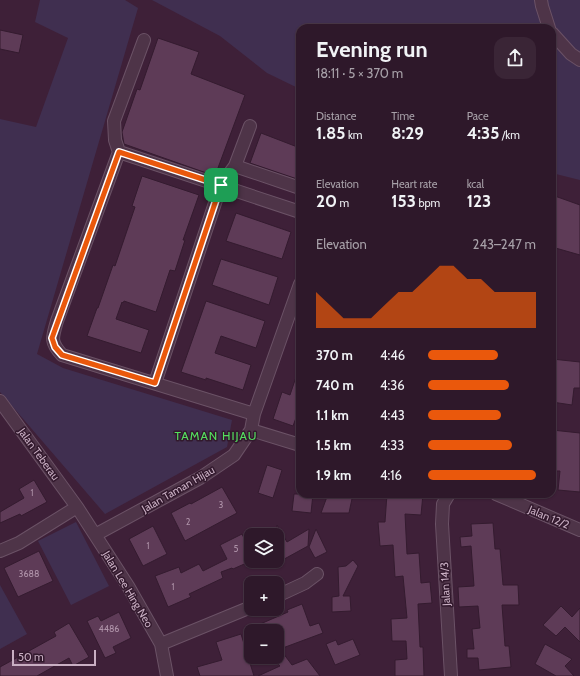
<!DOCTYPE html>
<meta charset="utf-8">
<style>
body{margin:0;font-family:Cabin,sans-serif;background:#3a2536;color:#f1f3f6;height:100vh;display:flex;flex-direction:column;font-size:15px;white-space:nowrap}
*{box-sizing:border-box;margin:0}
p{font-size:13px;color:#a7a0a8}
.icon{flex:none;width:22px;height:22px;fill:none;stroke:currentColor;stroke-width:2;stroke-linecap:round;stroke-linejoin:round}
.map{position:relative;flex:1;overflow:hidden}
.panel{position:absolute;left:296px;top:24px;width:260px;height:474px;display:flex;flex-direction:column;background:#2e182a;border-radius:12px;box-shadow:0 1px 3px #0004,0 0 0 1px #493747}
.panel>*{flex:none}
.buttons{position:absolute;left:244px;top:528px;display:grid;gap:8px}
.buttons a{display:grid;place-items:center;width:40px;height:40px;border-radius:8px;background:#2e182a;box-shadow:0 1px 3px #0004,0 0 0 1px #493747;font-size:20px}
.scale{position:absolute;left:12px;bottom:10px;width:84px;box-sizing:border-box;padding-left:4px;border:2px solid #c9afc3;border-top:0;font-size:11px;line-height:14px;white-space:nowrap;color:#c9afc3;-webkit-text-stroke:3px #32192d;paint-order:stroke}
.pin{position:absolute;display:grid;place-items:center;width:34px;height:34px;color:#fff;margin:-17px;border-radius:8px;box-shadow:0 2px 6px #0006}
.round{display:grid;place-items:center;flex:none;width:42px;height:42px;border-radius:12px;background:#3a2536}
.overview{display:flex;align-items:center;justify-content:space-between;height:68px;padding:0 20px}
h1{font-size:22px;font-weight:700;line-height:30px}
.stats{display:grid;grid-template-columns:repeat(3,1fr);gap:6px;height:68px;padding:4px 20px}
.stats div{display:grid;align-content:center}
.stats b{font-size:17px;font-weight:700}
.stats small{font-size:11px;font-weight:400}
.stats p{font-size:11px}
.chart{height:112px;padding:8px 20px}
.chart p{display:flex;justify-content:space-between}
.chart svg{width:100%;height:72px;margin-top:4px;fill:#ea580c;opacity:.7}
ul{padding:0 20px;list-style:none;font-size:13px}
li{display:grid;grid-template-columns:64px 48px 1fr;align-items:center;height:30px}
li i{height:10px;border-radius:5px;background:#ea580c}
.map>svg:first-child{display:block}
.green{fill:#402f50}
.building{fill:#5e3b57;stroke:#341b2f}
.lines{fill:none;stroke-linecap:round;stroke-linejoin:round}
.minor-casing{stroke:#6b5266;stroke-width:14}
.minor{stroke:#4e3448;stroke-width:12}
.route-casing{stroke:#fff;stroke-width:8}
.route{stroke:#ea580c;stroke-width:5}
.labels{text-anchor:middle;stroke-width:3;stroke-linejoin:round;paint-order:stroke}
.number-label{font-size:9px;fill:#ae92a8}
.street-label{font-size:11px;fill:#c9afc3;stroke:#32192d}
.neighbourhood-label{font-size:12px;letter-spacing:1px;fill:#54e05f;stroke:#32192d}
</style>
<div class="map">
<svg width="580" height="676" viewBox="0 0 580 676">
<rect width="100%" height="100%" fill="#3e2038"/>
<path class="green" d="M40 0H125L138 8 37 354 63 368 232 420 227 447 105 514 0 392V119L36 127 68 38 35 22Z
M152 0H580V180L552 173V28H300V89L267 73 220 36Z
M76 522 109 586 71 605 38 541Z
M0 585 27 634 0 649Z"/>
<path class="building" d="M0 30 23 35 19 53 0 49Z
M158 38 199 52 191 74 245 95 215 176 124 144 122 132 137 89 140 90Z
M261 133 300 148V180L250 163Z
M142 176 199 195 183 240H185L175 271 170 270 156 312 124 301 123 303 122 302 116 319 149 330 141 353 87 336 97 308H98L113 265 115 266 135 207 132 206Z
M552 195 580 205V255L552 247Z
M236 213 291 232 282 259 226 241Z
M221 259 278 277 269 305 212 285Z
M206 301 265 321 256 348 221 336 215 353 251 365 243 390 206 378V380L181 372Z
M552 359 580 362V388H574L572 405 552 402Z
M298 371H300V407L293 426 273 419 282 392 290 395Z
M552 430 580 433V492L558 490 560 471H552Z
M267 465 282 470 273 498 258 493Z
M34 480 47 502 21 516 20 514 0 523V512L24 498 19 489Z
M222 487 237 513 185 541 171 513 190 503 191 504Z
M294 494H313L311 513 292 511Z
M328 494H353L349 513H321Z
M387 494H423L421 515 405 514 407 554 419 553 421 583 430 582 432 603 418 604 420 647H423L424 676H395V660L407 659 406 641H392L391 619 407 618 403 576 395 577 393 545 380 546 378 522H385Z
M493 523 495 549H500L503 585H518L519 605H502L505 646H509L511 667 479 670 478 658H467V649H474L472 629 480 628 478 606 459 607 458 587 474 586 471 546 461 547 460 537 472 536 471 524Z
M277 525 287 542 309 529 308 546 277 563Z
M153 526 167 554 143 566 129 539Z
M316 529 327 552 315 558 309 547Z
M242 534 251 553V561L233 569 232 568 221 572 223 578 189 594 191 597 168 607 155 576 179 567 181 573 199 564 203 571 227 559 220 545Z
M39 551 53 581 18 597 4 568Z
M353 560 358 566 343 596H350L351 611 332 612V597L339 596 338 567 346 566Z
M302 604 310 626 319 623 323 633 280 649 292 665 307 659 320 676H258L280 666 277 663V631H244L288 612 287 610Z
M561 606 572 617 580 608V642L565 627 556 636 543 625Z
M119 612 131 638 113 647 116 653 105 658 87 621 98 616 101 621Z
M69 623 89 657 73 666 69 658 37 676H0V667L56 636 54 632Z
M241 634 254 676H200L197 667 222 660 216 642Z
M353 639 360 655 335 665 326 644 336 640 338 645Z
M545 644 572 659 565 666 574 676H556L535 664Z"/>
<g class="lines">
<defs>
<path id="minor" d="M541 0 542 6 549 28
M552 33 571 54 580 60
M119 152 57 321C52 338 50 342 62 355L254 414
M119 152 300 212
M119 152 115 140 114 121 144 40
M235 166 300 188
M155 383 221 185 235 166 250 126
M0 401 77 507 128 586 161 644 167 676
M251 430 300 445
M449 494 443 504 442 524 451 676
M496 494 580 530
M95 535 200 478 234 455 251 430 254 414 300 284
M0 551 19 543 77 507
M277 596 305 583 317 574
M161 644 251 607"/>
</defs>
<use href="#minor" class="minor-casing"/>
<use href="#minor" class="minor"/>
</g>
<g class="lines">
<defs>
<path id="route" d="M119 152 221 185 155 383 62 355 55 347 52 338Z"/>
</defs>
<use href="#route" class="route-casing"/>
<use href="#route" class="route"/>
</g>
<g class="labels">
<g class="number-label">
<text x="32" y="496">1</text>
<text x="221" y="508">3</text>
<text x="188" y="525">2</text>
<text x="148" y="549">1</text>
<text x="236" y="552">5</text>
<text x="29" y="577">3688</text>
<text x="173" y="590">1</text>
<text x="109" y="632">4486</text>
</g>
<g class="street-label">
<text transform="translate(39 454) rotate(54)" y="4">Jalan Teberau</text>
<text transform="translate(178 489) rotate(-30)" y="4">Jalan Taman Hijau</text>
<text transform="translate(549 517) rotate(23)" y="4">Jalan 12/2</text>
<text transform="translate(445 584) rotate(-93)" y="4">Jalan 14/3</text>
<text transform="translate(128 589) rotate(59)" y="4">Jalan Lee Hing Neo</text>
</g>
<g class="neighbourhood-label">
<text x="216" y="440">TAMAN HIJAU</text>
</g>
</g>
</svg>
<div class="buttons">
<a><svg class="icon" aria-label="layers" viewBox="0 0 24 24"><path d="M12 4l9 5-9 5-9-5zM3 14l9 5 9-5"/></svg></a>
<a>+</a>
<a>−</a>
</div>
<div class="scale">50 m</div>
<div class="pin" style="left:221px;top:185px;background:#1e9e55"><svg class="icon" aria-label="arrive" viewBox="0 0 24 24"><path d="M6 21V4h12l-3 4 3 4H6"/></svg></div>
<section class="panel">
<div class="overview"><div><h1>Evening run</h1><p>18:11 · 5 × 370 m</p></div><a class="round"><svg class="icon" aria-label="share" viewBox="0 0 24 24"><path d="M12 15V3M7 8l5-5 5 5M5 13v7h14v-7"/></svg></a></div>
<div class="stats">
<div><p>Distance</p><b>1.85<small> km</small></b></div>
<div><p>Time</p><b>8:29</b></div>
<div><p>Pace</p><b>4:35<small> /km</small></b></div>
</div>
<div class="stats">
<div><p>Elevation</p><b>20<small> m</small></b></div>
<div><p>Heart rate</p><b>153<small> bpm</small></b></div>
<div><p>kcal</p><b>123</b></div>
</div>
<div class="chart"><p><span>Elevation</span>243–247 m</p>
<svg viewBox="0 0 160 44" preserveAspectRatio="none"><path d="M0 44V22L10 30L20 38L30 38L40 38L50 30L60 22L70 22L80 14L90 6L100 6L110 14L120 14L130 22L140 22L150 22L160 22V44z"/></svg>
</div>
<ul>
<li><b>370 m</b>4:46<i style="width:65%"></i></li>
<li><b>740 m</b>4:36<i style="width:75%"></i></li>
<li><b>1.1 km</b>4:43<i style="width:68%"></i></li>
<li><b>1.5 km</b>4:33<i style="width:78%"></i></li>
<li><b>1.9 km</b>4:16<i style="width:100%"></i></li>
</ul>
</section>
</div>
